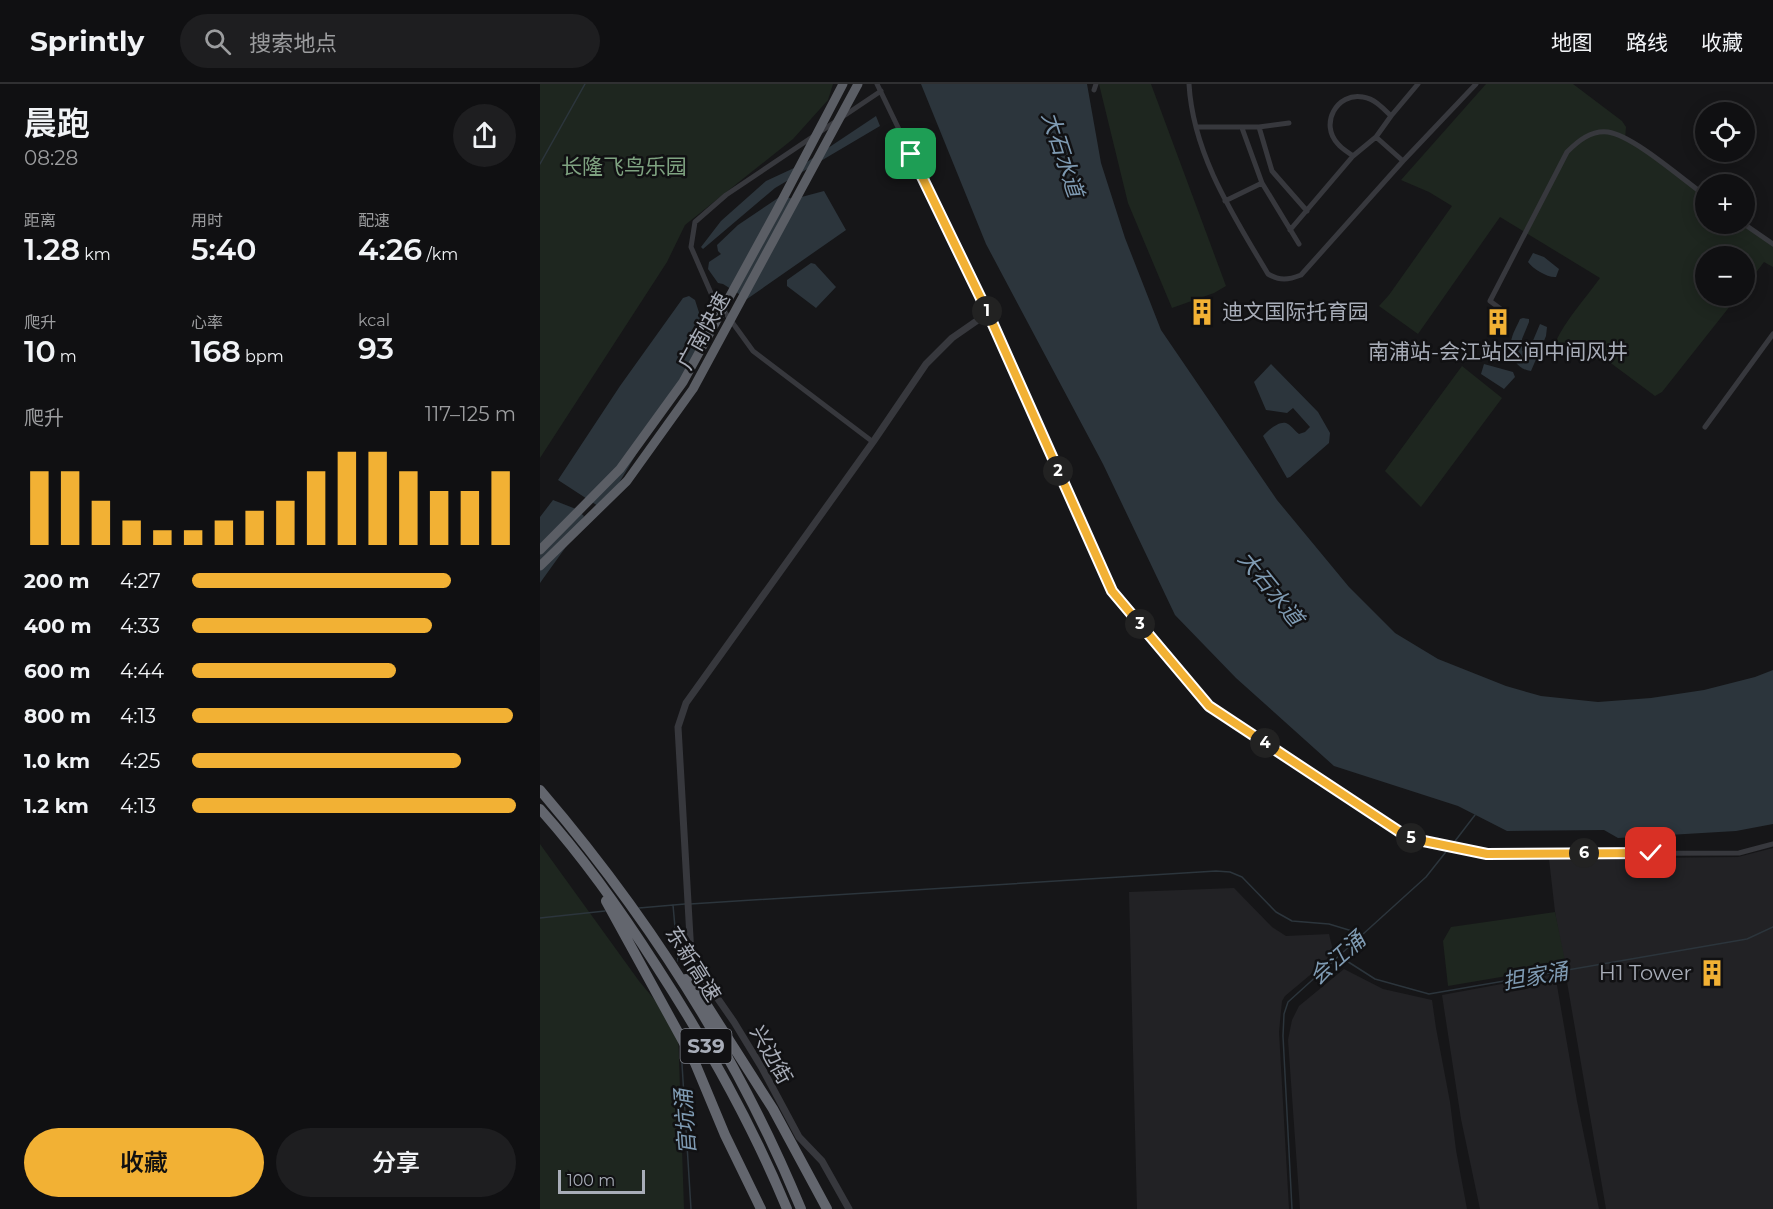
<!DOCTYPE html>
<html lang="zh">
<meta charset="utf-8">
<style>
body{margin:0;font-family:Montserrat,"Noto Sans SC",sans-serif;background:#1e1e20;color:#f1f3f6;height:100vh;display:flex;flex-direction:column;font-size:22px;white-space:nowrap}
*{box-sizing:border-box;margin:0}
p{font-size:20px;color:#9c9d9f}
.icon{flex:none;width:33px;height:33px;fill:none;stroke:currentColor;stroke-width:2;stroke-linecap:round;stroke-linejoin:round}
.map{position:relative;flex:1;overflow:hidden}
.drawer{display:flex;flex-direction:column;background:#101012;width:540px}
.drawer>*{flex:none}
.controls{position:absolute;left:1155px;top:18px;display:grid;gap:12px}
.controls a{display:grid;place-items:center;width:60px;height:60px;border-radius:50%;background:#101012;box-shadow:0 3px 15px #0003,0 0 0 2px #303032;font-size:30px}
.scale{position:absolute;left:18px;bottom:15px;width:87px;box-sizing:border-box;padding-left:6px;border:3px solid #a8adb8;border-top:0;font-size:16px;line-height:21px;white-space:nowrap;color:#a8adb8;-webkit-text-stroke:4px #111113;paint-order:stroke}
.pin{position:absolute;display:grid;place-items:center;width:51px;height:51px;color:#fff;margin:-26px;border-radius:12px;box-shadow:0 3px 9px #0006}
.km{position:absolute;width:30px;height:30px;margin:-15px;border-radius:50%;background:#222;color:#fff;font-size:16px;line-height:30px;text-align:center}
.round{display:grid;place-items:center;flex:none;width:63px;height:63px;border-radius:32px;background:#1e1e20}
.headline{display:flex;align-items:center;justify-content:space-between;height:102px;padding:0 24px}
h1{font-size:33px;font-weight:600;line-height:45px}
.metrics{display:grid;grid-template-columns:repeat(3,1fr);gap:9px;height:102px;padding:6px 24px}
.metrics div{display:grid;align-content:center}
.metrics b{font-size:30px;font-weight:600}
.metrics small{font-size:16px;font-weight:400}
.metrics p{font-size:16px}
.chart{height:168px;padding:12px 24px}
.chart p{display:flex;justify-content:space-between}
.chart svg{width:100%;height:108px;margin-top:6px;stroke:#f2b134;stroke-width:6}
.button{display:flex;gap:12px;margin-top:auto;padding:12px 24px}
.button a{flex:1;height:69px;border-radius:36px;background:#f2b134;color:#111;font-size:24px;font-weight:600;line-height:69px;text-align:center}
.button a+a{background:#1e1e20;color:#f1f3f6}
ul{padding:0 24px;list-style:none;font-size:20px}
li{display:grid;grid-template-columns:96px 72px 1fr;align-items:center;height:45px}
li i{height:15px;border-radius:8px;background:#f2b134}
header{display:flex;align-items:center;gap:36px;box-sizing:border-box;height:84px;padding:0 30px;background:#101012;border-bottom:2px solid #303032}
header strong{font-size:28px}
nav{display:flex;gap:33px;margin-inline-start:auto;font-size:21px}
.search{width:420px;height:54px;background:#1e1e20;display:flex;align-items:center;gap:15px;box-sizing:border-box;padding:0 21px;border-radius:33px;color:#9c9d9f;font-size:22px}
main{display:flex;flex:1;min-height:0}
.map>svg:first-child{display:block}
.built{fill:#222225}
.green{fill:#1e261f}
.water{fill:#2c353c}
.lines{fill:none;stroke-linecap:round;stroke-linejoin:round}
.stream{stroke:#2c353c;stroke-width:1.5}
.minor{stroke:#37383d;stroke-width:5}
.tertiary{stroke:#37383d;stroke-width:7}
.motorway{stroke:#63666e;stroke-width:10}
.trunk-bridge{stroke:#5b5e65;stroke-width:9}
.route-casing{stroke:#fff;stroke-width:12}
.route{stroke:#f2b134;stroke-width:8}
.labels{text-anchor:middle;stroke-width:5;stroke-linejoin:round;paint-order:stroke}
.shield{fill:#111113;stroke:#7b7e86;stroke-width:1.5}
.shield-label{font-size:20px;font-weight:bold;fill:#a8adb8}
.park-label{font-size:21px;fill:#7fa381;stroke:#111113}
.poi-label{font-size:21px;fill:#a8adb8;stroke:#111113;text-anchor:start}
.street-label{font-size:21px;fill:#a8adb8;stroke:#111113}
.water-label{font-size:22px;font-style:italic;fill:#7f9bb3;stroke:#111113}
</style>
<header>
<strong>Sprintly</strong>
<div class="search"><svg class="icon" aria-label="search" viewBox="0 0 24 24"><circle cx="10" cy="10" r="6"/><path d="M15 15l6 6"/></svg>搜索地点</div>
<nav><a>地图</a><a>路线</a><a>收藏</a></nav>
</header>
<main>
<section class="drawer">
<div class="headline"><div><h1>晨跑</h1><p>08:28</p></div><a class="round"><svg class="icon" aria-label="share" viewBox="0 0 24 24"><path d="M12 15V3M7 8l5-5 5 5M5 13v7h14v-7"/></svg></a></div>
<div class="metrics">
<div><p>距离</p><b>1.28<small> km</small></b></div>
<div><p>用时</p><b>5:40</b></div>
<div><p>配速</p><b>4:26<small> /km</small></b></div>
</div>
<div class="metrics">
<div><p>爬升</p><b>10<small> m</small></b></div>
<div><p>心率</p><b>168<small> bpm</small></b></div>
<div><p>kcal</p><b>93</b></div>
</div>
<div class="chart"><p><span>爬升</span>117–125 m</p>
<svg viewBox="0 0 160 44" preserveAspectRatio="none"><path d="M5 44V14M15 44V14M25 44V26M35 44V34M45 44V38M55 44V38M65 44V34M75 44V30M85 44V26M95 44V14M105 44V6M115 44V6M125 44V14M135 44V22M145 44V22M155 44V14"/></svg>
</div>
<ul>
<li><b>200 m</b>4:27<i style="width:80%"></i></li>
<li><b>400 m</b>4:33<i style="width:74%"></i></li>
<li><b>600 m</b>4:44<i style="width:63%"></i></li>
<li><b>800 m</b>4:13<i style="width:99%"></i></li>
<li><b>1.0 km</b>4:25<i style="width:83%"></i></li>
<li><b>1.2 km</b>4:13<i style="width:100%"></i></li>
</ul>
<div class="button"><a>收藏</a><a>分享</a></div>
</section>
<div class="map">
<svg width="1233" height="1125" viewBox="0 0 1233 1125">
<rect width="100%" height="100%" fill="#161618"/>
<path class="built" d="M1233 764V1125H1066L1015 828 1009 775 1198 773Z
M694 804 732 843 746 852 789 850 794 871 745 912 742 917 739 948 749 1125H597L589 808Z
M804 885 843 905 892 916 896 944 910 1018 916 1066 927 1125H760L748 956 752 936 759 922Z
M1015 890 1037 1017 1059 1125H940L921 1035 902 911Z"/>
<path class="green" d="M0 0H293L288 16 253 55 145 141 127 178 0 374Z
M559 0H611L686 202 674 209 632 224 588 119Z
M946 0H1033L1082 37 1086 43 1085 54 1165 110 1166 140H1204L1233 160V183L1224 178 1205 203 1204 172H1166V212H1198L1122 308 1115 312 1068 277 1058 276 1015 259C1026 235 1045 215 1060 194L960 133 878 250 839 222 849 211 912 122 889 108 861 96Z
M922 282 962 314 881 423 845 387Z
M0 760 99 897 138 944 144 1125H0Z
M1015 828 1026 882 908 902 903 857 911 843Z"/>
<path class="water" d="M381 0H547L561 79 585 154 621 246 737 416 809 503 855 549 898 575 966 602 1001 612 1058 618 1111 614 1164 606 1215 593 1233 586V740L1196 747 1078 754 1064 746 967 747 918 722 794 682 696 594 635 531 563 380 446 160Z
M336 32 340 42 235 104 163 165 161 163 181 137 226 97 267 78Z
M284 107 306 146 207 215 183 200 178 199 168 185 169 178 181 170 178 167 177 161 198 141 241 112 254 115Z
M993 169 1004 173 1019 185 1016 193C1008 194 993 185 988 178Z
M271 179 275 180 296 203 276 224 247 202V196Z
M149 212 155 216 163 241 170 254 146 286 79 399 58 422 18 396 80 302 143 214Z
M983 234 989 235V238L982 255V267L989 266 1000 240 1007 243 1006 252 991 287C978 286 968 272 971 258 972 250 977 242 980 235Z
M731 280 778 328 790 349 789 359 750 393 747 394 723 352C728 346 739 337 746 339 750 340 755 347 759 350L765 348 770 343 753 324 747 329 726 326 714 298Z
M944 280 973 288 975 293 964 305 941 290Z
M13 416 36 425 44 432 28 460 0 499V433Z"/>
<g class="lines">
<path class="stream" d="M0 80 45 0
M912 761 935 731
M150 820 676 787 690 788 702 793 736 828 752 837 789 840 822 850
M133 821 138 877
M99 824 145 820
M0 834 65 827
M799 872 835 895 889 910 1207 855 1233 843
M141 964 151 1125
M752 1125 743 952 744 930 748 918 886 793 909 764"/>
<path class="minor" d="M337 0 448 229 572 507 669 622 869 754 947 770 1199 769 1233 760
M649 0C653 70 693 131 728 190 740 197 748 196 761 191L863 77 936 0
M554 6 556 0
M657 43H719L749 39
M719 43 732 87 767 127
M702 44 722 99 759 160
M836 53 863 77
M813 72C808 68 802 65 798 60 779 40 797 8 823 13 835 15 843 24 851 32
M685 117 722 99
M1204 140 1233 160
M750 146 813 72 836 53 851 32 878 0
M962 226 950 217 1027 68C1038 57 1051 46 1068 48 1094 52 1142 95 1166 112
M1165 343 1233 250
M333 358 213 267 171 209 151 163 155 138 186 111 341 7"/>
<path class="tertiary" d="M309 1125 282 1077 259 1053 222 984 194 938 158 886 151 871 138 643 146 619 333 358 386 280 412 254 448 229"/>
<path class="motorway" d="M0 706C107 831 198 972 261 1125
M0 725C44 774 82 828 117 883 167 960 212 1040 247 1125
M66 817 155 979 185 1051 221 1125
M146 895 161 912 233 1025 287 1125"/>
<path class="trunk-bridge" d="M0 466 80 385 143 298 238 124 303 0
M0 482 87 397 153 305 318 0"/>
</g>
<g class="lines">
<defs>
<path id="route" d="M371 70 448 229 572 507 669 622 869 754 947 770 1111 769"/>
</defs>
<use href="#route" class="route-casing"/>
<use href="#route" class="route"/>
</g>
<defs>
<symbol id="building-bare" viewBox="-9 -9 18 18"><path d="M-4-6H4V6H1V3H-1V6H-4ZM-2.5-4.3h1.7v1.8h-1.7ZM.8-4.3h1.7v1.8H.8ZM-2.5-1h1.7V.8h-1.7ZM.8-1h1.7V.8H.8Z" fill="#f2b134" stroke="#111113" stroke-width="2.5" paint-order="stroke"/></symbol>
</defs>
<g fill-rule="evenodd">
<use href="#building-bare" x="643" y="209" width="38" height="38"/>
<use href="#building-bare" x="939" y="219" width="38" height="38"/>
<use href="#building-bare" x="1153" y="870" width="38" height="38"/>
</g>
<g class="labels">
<rect class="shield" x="140.5" y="945" width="51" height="34" rx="4.5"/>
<g class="shield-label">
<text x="166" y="969">S39</text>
</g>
<g class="park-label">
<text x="84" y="90">长隆飞鸟乐园</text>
</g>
<g class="poi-label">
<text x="682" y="235">迪文国际托育园</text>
<text x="958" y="275" text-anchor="middle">南浦站-会江站区间中间风井</text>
<text x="1152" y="896" text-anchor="end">H1 Tower</text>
</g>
<g class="street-label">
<text transform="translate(164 247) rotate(-61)" y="7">广南快速</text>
<text transform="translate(153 880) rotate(58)" y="7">东新高速</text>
<text transform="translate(231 971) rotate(61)" y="7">兴边街</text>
</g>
<g class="water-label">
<text transform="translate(523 70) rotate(72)" y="8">大石水道</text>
<text transform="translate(731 504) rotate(51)" y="8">大石水道</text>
<text transform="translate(797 874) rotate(-42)" y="8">会江涌</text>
<text transform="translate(995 892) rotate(-10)" y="8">担家涌</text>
<text transform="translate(145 1038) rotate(-94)" y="8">官坑涌</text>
</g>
</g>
</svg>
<div class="controls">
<a><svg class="icon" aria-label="locate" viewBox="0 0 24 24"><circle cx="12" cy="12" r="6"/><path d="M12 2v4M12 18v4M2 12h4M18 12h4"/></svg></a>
<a>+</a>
<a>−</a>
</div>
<div class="scale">100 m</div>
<div class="pin" style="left:371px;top:70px;background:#1e9e55"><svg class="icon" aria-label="arrive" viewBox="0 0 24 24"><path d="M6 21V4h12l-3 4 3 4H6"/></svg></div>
<div class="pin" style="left:1111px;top:769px;background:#d93025"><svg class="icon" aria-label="check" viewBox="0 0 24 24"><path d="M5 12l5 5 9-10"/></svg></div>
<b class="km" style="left:447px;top:227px">1</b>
<b class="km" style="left:518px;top:387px">2</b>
<b class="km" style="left:600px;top:540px">3</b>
<b class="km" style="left:725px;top:659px">4</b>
<b class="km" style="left:871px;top:754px">5</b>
<b class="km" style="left:1044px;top:769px">6</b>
</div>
</main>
